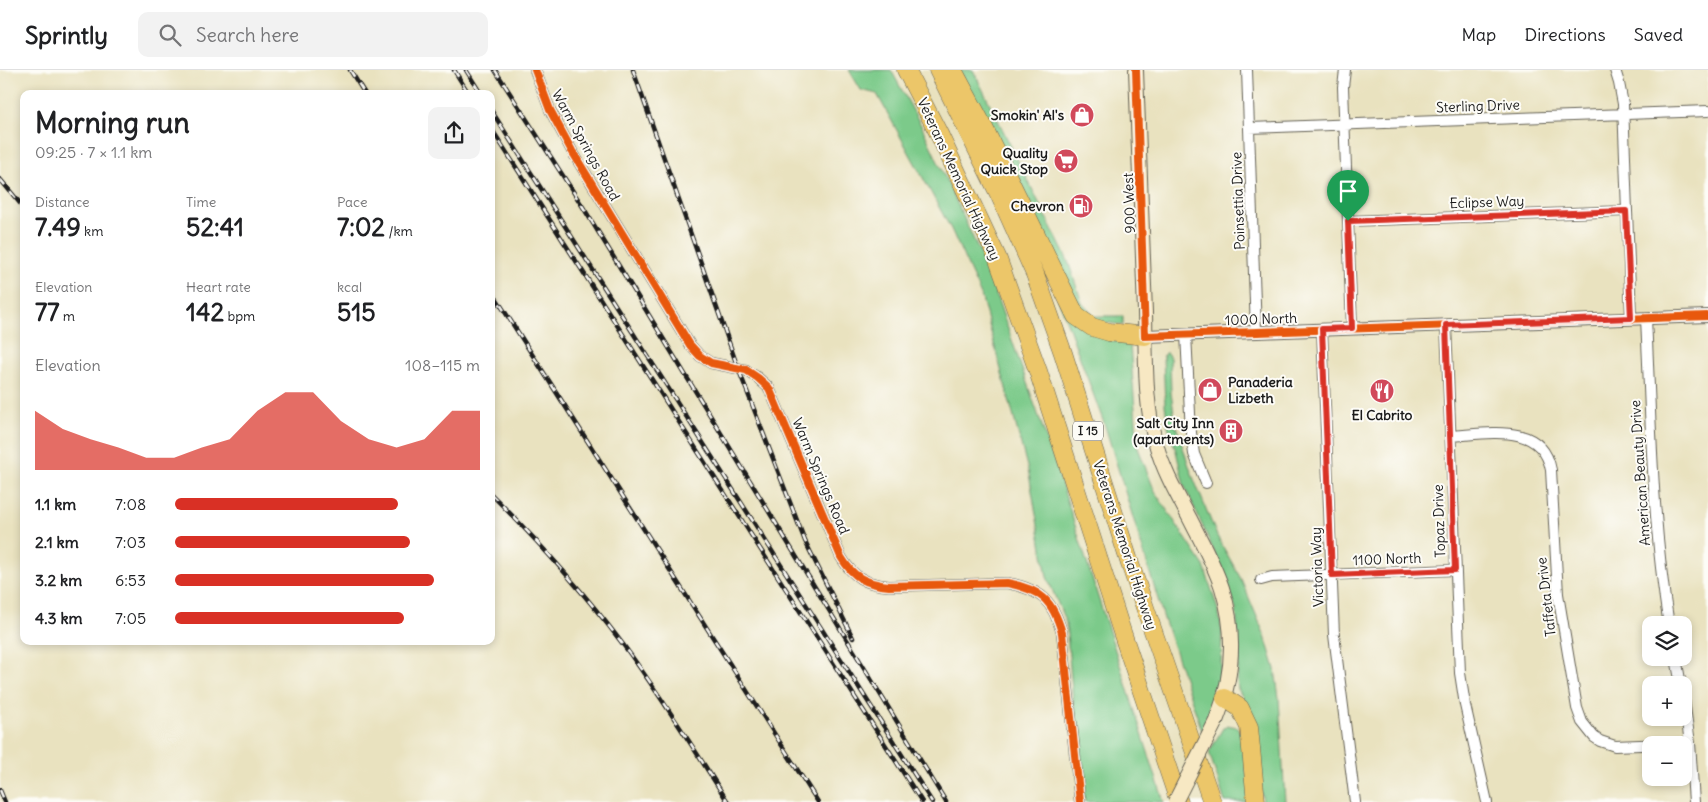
<!DOCTYPE html>
<meta charset="utf-8">
<style>
body{margin:0;font-family:Delius,sans-serif;background:#f2f2f2;color:#202124;height:100vh;display:flex;flex-direction:column;font-size:19px;white-space:nowrap}
*{box-sizing:border-box;margin:0}
p{font-size:16px;color:#757577}
.icon{flex:none;width:28px;height:28px;fill:none;stroke:currentColor;stroke-width:2;stroke-linecap:round;stroke-linejoin:round}
.map{position:relative;flex:1;overflow:hidden}
.details{position:absolute;left:20px;top:20px;width:475px;height:555px;display:flex;flex-direction:column;background:#fff;border-radius:10px;box-shadow:0 2px 8px #0003}
.details>*{flex:none}
.fabs{position:absolute;left:1642px;top:546px;display:grid;gap:10px}
.fabs a{display:grid;place-items:center;width:50px;height:50px;border-radius:10px;background:#fff;box-shadow:0 2px 8px #0003;font-size:25px}
.pin{position:absolute;display:grid;place-items:center;width:42px;height:42px;color:#fff;margin:-51px -21px;border-radius:50% 50% 50% 0;rotate:-45deg;box-shadow:0 0 5px #0007}
.pin .icon{rotate:45deg}
.round{display:grid;place-items:center;flex:none;width:52px;height:52px;border-radius:10px;background:#f2f2f2}
.overview{display:flex;align-items:center;justify-content:space-between;height:85px;padding:0 15px}
h1{font-size:28px;font-weight:800;line-height:38px}
.metrics{display:grid;grid-template-columns:repeat(3,1fr);gap:8px;height:85px;padding:5px 15px}
.metrics div{display:grid;align-content:center}
.metrics b{font-size:25px;font-weight:800}
.metrics small{font-size:14px;font-weight:400}
.metrics p{font-size:14px}
.chart{height:140px;padding:10px 15px}
.chart p{display:flex;justify-content:space-between}
.chart svg{width:100%;height:90px;margin-top:5px;fill:#d93025;opacity:.7}
ul{padding:0 15px;list-style:none;font-size:16px}
li{display:grid;grid-template-columns:80px 60px 1fr;align-items:center;height:38px}
li i{height:12px;border-radius:6px;background:#d93025}
header{display:flex;align-items:center;gap:30px;box-sizing:border-box;height:70px;padding:0 25px;background:#fff;border-bottom:1px solid #e0e0e0}
header strong{font-size:24px}
nav{display:flex;gap:28px;margin-inline-start:auto;font-size:18px}
.search{width:350px;height:45px;background:#f2f2f2;display:flex;align-items:center;gap:12px;box-sizing:border-box;padding:0 18px;border-radius:10px;color:#757577;font-size:19px}
.map>svg:first-child{display:block}
.green{fill:#7bca8a;stroke:#4c7353}
.lines{fill:none;stroke-linecap:round;stroke-linejoin:round}
.minor-casing{stroke:#646155;stroke-width:12}
.tertiary-casing{stroke:#646155;stroke-width:14}
.secondary-casing{stroke:#646155;stroke-width:16}
.motorway-casing{stroke:#646155;stroke-width:19}
.minor{stroke:#fff;stroke-width:10}
.tertiary{stroke:#fff;stroke-width:12}
.secondary{stroke:#f7e8c3;stroke-width:14}
.motorway{stroke:#ecc669;stroke-width:18}
.rail-casing{stroke:#1c1c1c;stroke-width:4.5}
.rail{stroke:#fdfcf7;stroke-width:2.5;stroke-dasharray:8;stroke-linecap:butt}
.secondary-bridge-casing{stroke:#646155;stroke-width:16;stroke-linecap:butt}
.secondary-bridge{stroke:#f7e8c3;stroke-width:14}
.cycleway-casing{stroke:#fdfcf7;stroke-width:11}
.cycleway{stroke:#e8590c;stroke-width:8}
.route-casing{stroke:#fff;stroke-width:10}
.route{stroke:#d93025;stroke-width:6}
.labels{text-anchor:middle;stroke-width:4;stroke-linejoin:round;paint-order:stroke}
.shield{fill:#fdfcf7;stroke:#605f5e;stroke-width:1}
.shield-label{font-size:12px;font-weight:bold;fill:#1c1c1c}
.street-label{font-size:14px;fill:#1c1c1c;stroke:#fdfcf7}
.poi-label{font-size:14px;font-weight:bold;fill:#1c1c1c;stroke:#fdfcf7;text-anchor:end}
</style>
<header>
<strong>Sprintly</strong>
<div class="search"><svg class="icon" aria-label="search" viewBox="0 0 24 24"><circle cx="10" cy="10" r="6"/><path d="M15 15l6 6"/></svg>Search here</div>
<nav><a>Map</a><a>Directions</a><a>Saved</a></nav>
</header>
<div class="map">
<svg width="1708" height="732" viewBox="0 0 1708 732">
<rect width="100%" height="100%" fill="#fdfcf7"/>
<filter id="ink" filterUnits="userSpaceOnUse"><feTurbulence type="fractalNoise" baseFrequency=".02" numOctaves="2"/><feDisplacementMap in="SourceGraphic" scale="10" xChannelSelector="R" yChannelSelector="G"/><feConvolveMatrix kernelMatrix="1 2 1 2 8 2 1 2 1" color-interpolation-filters="sRGB"/></filter>
<filter id="wash" filterUnits="userSpaceOnUse"><feTurbulence type="fractalNoise" baseFrequency=".0096" numOctaves="4" result="noise"/><feDisplacementMap in="SourceGraphic" scale="20" xChannelSelector="R" yChannelSelector="G"/><feGaussianBlur stdDeviation="1.12" result="paint"/><feColorMatrix in="noise" values="0 0 0 0 0 0 0 0 0 0 0 0 0 0 0 0 0 1.4 0 .05"/><feComposite in="paint" operator="in"/></filter>
<g filter="url(#wash)">
<rect width="100%" height="100%" fill="#e9e2bf"/>
<path class="green" d="M849 0H891L922 57 980 183 994 219 1053 387 1164 732H1085L1077 674 1066 553 1047 507 1029 404 981 225 951 159 877 24 861 20Z
M959 0H973L1068 191 1082 233 1094 246H1123V255L1097 251 1082 241Z
M1058 228H1060L1108 270 1128 273 1130 275 1138 378 1155 422 1204 496 1219 543 1222 562 1221 597 1219 614 1202 661 1164 549 1105 356Z
M1165 283H1167L1170 288 1171 323 1176 356 1191 402 1217 466 1241 509 1265 566 1275 599 1279 628 1285 732H1263L1247 635 1238 619 1237 611 1239 581 1236 540 1226 508 1184 415 1176 381 1168 356 1165 335 1163 287Z
M1227 655 1237 657 1241 663 1251 732H1225L1209 682 1223 658Z"/>
</g>
<g filter="url(#ink)">
<g class="lines">
<defs>
<path id="minor" d="M535 0 550 40 572 81 690 275 700 286 711 293 746 300 758 308 769 318 841 487C853 507 865 514 889 516L1007 513C1040 519 1053 530 1062 563L1080 732
M1247 0 1256 262
M1345 0 1343 17 1352 258
M1615 0 1619 13 1623 34 1631 248
M1249 58 1708 41
M1348 151 1626 141
M1646 248C1651 351 1652 453 1669 555
M1446 255 1460 603 1465 635 1487 732
M1322 259 1334 565 1355 732
M1186 264 1191 363 1194 384 1206 413
M1450 366C1487 364 1542 351 1551 400L1558 524 1577 638 1582 652 1594 667 1600 671 1615 676 1690 673
M1261 510 1272 507 1455 500
M1676 588 1681 615
M1684 630 1690 673 1694 732"/>
<path id="tertiary" d="M1145 266 1708 246"/>
<path id="secondary" d="M1136 0C1139 81 1142 161 1145 242 1146 284 1144 337 1157 377 1164 402 1178 426 1190 449 1201 471 1214 494 1222 518 1236 562 1233 608 1216 651"/>
<path id="motorway" d="M906 0 939 64 997 187 1038 301 1122 562 1179 732
M938 0 1000 126 1035 204 1063 283 1130 494 1212 732
M953 0 982 54 1076 246 1092 257 1109 262 1145 266
M1225 628 1240 638 1249 657 1256 732"/>
</defs>
<use href="#minor" class="minor-casing"/>
<use href="#tertiary" class="tertiary-casing"/>
<use href="#secondary" class="secondary-casing"/>
<use href="#motorway" class="motorway-casing"/>
<use href="#minor" class="minor"/>
<use href="#tertiary" class="tertiary"/>
<use href="#secondary" class="secondary"/>
<use href="#motorway" class="motorway"/>
<defs>
<path id="rail" d="M350 0 365 24
M454 0 469 24
M466 0 481 24
M495 0 583 137 946 732
M633 0 738 298 805 471 853 568
M491 40 932 732
M491 58 922 732
M0 109 24 138
M491 220 818 732
M491 424C538 471 582 520 622 573 660 624 694 679 728 732
M0 720 5 732"/>
</defs>
<use href="#rail" class="rail-casing"/>
<use href="#rail" class="rail"/>
<defs>
<path id="secondary-bridge" d="M1175 732 1216 651"/>
</defs>
<use href="#secondary-bridge" class="secondary-bridge-casing"/>
<use href="#secondary-bridge" class="secondary-bridge"/>
<defs>
<path id="cycleway" d="M535 0 550 40 572 81 690 275 700 286 711 293 746 300 758 308 769 318 841 487C853 507 865 514 889 516L1007 513C1040 519 1053 530 1062 563L1080 732
M1136 0 1145 266 1708 246"/>
</defs>
<use href="#cycleway" class="cycleway-casing"/>
<use href="#cycleway" class="cycleway"/>
</g>
</g>
<g class="lines" filter="url(#ink)">
<defs>
<path id="route" d="M1626 141 1631 248 1446 255 1455 500 1332 505 1322 259 1352 258 1348 151Z"/>
</defs>
<use href="#route" class="route-casing"/>
<use href="#route" class="route"/>
</g>
<defs>
<symbol id="shop-disc" viewBox="-11 -11 22 22"><circle r="9.5" fill="#d1495b" stroke="#fdfcf7"/><path d="M-5-2.5h2.3a2.7 3.5 0 0 1 5.4 0H5L5.5 6h-11ZM-1.5-2.5h3a1.5 2.3 0 0 0-3 0Z" fill="#fff"/></symbol>
<symbol id="supermarket-disc" viewBox="-11 -11 22 22"><circle r="9.5" fill="#d1495b" stroke="#fdfcf7"/><path d="M-6-5.5h2.5l.6 2H6L4.5 2H-2.5L-4.4-4H-6ZM-1.5 3.2a1.3 1.3 0 1 0 .1 0ZM3 3.2a1.3 1.3 0 1 0 .1 0Z" fill="#fff"/></symbol>
<symbol id="fuel-disc" viewBox="-11 -11 22 22"><circle r="9.5" fill="#d1495b" stroke="#fdfcf7"/><path d="M-5.5-6h7V0h2V4h1.3V-2.5L3-4.5l.8-.8L6-3V5H2.5V1h-1V6h-7ZM-4.2-4.7v3.2H.2V-4.7Z" fill="#fff"/></symbol>
<symbol id="restaurant-disc" viewBox="-11 -11 22 22"><circle r="9.5" fill="#d1495b" stroke="#fdfcf7"/><path d="M-5-6h1v4h1v-4h1v4h1v-4h1v5L-1.5 .5V6h-2V.5L-5-1ZM5-6V6H3V1.5H1.5Q1.5-4 5-6Z" fill="#fff"/></symbol>
<symbol id="building-disc" viewBox="-11 -11 22 22"><circle r="9.5" fill="#d1495b" stroke="#fdfcf7"/><path d="M-4-6H4V6H1V3H-1V6H-4ZM-2.5-4.3h1.7v1.8h-1.7ZM.8-4.3h1.7v1.8H.8ZM-2.5-1h1.7V.8h-1.7ZM.8-1h1.7V.8H.8Z" fill="#fff"/></symbol>
</defs>
<g fill-rule="evenodd">
<use href="#shop-disc" x="1068" y="31" width="28" height="28"/>
<use href="#supermarket-disc" x="1052" y="77" width="28" height="28"/>
<use href="#fuel-disc" x="1067" y="122" width="28" height="28"/>
<use href="#shop-disc" x="1196" y="306" width="28" height="28"/>
<use href="#restaurant-disc" x="1368" y="307" width="28" height="28"/>
<use href="#building-disc" x="1217" y="347" width="28" height="28"/>
</g>
<g class="labels">
<rect class="shield" x="1073" y="351.5" width="30" height="19" rx="4"/>
<g class="shield-label">
<text x="1088" y="365">I 15</text>
</g>
<g class="street-label">
<text transform="translate(1478 36) rotate(-2)" y="5">Sterling Drive</text>
<text transform="translate(586 75) rotate(61)" y="5">Warm Springs Road</text>
<text transform="translate(959 109) rotate(65)" y="5">Veterans Memorial Highway</text>
<text transform="translate(1238 131) rotate(-92)" y="5">Poinsettia Drive</text>
<text transform="translate(1487 132) rotate(-2)" y="5">Eclipse Way</text>
<text transform="translate(1129 133) rotate(-92)" y="5">900 West</text>
<text transform="translate(1261 249) rotate(-2)" y="5">1000 North</text>
<text transform="translate(1640 403) rotate(-94)" y="5">American Beauty Drive</text>
<text transform="translate(821 406) rotate(67)" y="5">Warm Springs Road</text>
<text transform="translate(1439 451) rotate(-92)" y="5">Topaz Drive</text>
<text transform="translate(1125 475) rotate(72)" y="5">Veterans Memorial Highway</text>
<text transform="translate(1387 489) rotate(-2)" y="5">1100 North</text>
<text transform="translate(1317 497) rotate(-92)" y="5">Victoria Way</text>
<text transform="translate(1546 527) rotate(-97)" y="5">Taffeta Drive</text>
</g>
<g class="poi-label">
<text x="1064" y="50">Smokin' Al's</text>
<text x="1048" y="88">Quality<tspan x="1048" dy="16">Quick Stop</tspan></text>
<text x="1064" y="141">Chevron</text>
<text x="1228" y="317" text-anchor="start">Panaderia<tspan x="1228" dy="16">Lizbeth</tspan></text>
<text x="1382" y="350" text-anchor="middle">El Cabrito</text>
<text x="1214" y="358">Salt City Inn<tspan x="1214" dy="16">(apartments)</tspan></text>
</g>
</g>
</svg>
<div class="fabs">
<a><svg class="icon" aria-label="layers" viewBox="0 0 24 24"><path d="M12 4l9 5-9 5-9-5zM3 14l9 5 9-5"/></svg></a>
<a>+</a>
<a>−</a>
</div>
<div class="pin" style="left:1348px;top:151px;background:#1e9e55"><svg class="icon" aria-label="arrive" viewBox="0 0 24 24"><path d="M6 21V4h12l-3 4 3 4H6"/></svg></div>
<section class="details">
<div class="overview"><div><h1>Morning run</h1><p>09:25 · 7 × 1.1 km</p></div><a class="round"><svg class="icon" aria-label="share" viewBox="0 0 24 24"><path d="M12 15V3M7 8l5-5 5 5M5 13v7h14v-7"/></svg></a></div>
<div class="metrics">
<div><p>Distance</p><b>7.49<small> km</small></b></div>
<div><p>Time</p><b>52:41</b></div>
<div><p>Pace</p><b>7:02<small> /km</small></b></div>
</div>
<div class="metrics">
<div><p>Elevation</p><b>77<small> m</small></b></div>
<div><p>Heart rate</p><b>142<small> bpm</small></b></div>
<div><p>kcal</p><b>515</b></div>
</div>
<div class="chart"><p><span>Elevation</span>108–115 m</p>
<svg viewBox="0 0 160 44" preserveAspectRatio="none"><path d="M0 44V15L10 24L20 29L30 33L40 38L50 38L60 33L70 29L80 15L90 6L100 6L110 20L120 29L130 33L140 29L150 15L160 15V44z"/></svg>
</div>
<ul>
<li><b>1.1 km</b>7:08<i style="width:73%"></i></li>
<li><b>2.1 km</b>7:03<i style="width:77%"></i></li>
<li><b>3.2 km</b>6:53<i style="width:85%"></i></li>
<li><b>4.3 km</b>7:05<i style="width:75%"></i></li>
</ul>
</section>
</div>
